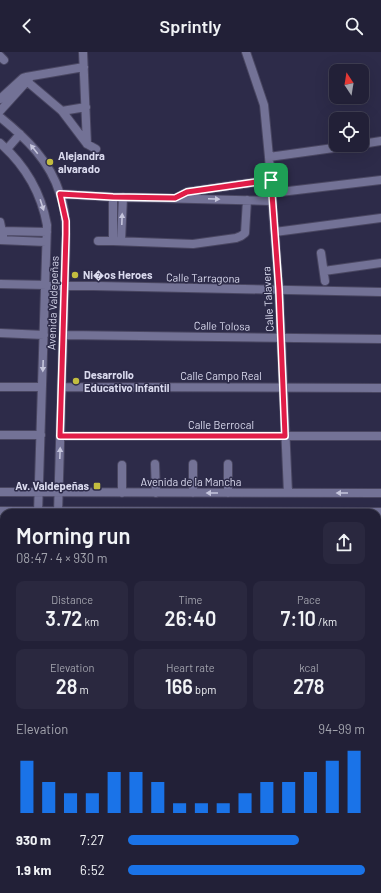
<!DOCTYPE html>
<meta charset="utf-8">
<style>
body{margin:0;font-family:Barlow,sans-serif;background:#2a283f;color:#f1f3f6;height:100vh;display:flex;flex-direction:column;font-size:15px;white-space:nowrap}
*{box-sizing:border-box;margin:0}
p{font-size:13px;color:#a2a3ad}
.icon{flex:none;width:22px;height:22px;fill:none;stroke:currentColor;stroke-width:2;stroke-linecap:round;stroke-linejoin:round}
.map{position:relative;flex:1;overflow:hidden}
.sheet{position:absolute;left:0px;top:457px;width:381px;height:384px;display:flex;flex-direction:column;background:#222037;border-radius:12px 12px 0 0;box-shadow:0 4px 16px #0002,0 0 0 1px #3f3e52}
.sheet>*{flex:none}
.needle{width:26px;rotate:348deg}
.fabs{position:absolute;left:329px;top:12px;display:grid;gap:8px}
.fabs a{display:grid;place-items:center;width:40px;height:40px;border-radius:8px;background:#222037;box-shadow:0 4px 16px #0002,0 0 0 1px #3f3e52;font-size:20px}
.pin{position:absolute;display:grid;place-items:center;width:34px;height:34px;color:#fff;margin:-17px;border-radius:8px;box-shadow:0 2px 6px #0006}
.round{display:grid;place-items:center;flex:none;width:42px;height:42px;border-radius:8px;background:#2a283f}
.overview{display:flex;align-items:center;justify-content:space-between;height:68px;padding:0 16px}
h1{font-size:22px;font-weight:600;line-height:30px}
.stats{display:grid;grid-template-columns:repeat(3,1fr);gap:6px;height:68px;padding:4px 16px}
.stats div{display:grid;align-content:center;border-radius:8px;background:#2a283f;text-align:center}
.stats b{font-size:20px;font-weight:600}
.stats small{font-size:11px;font-weight:400}
.stats p{font-size:11px}
.chart{height:112px;padding:8px 16px}
.chart p{display:flex;justify-content:space-between}
.chart svg{width:100%;height:72px;margin-top:4px;stroke:#1a73e8;stroke-width:6}
ul{padding:0 16px;list-style:none;font-size:13px}
li{display:grid;grid-template-columns:64px 48px 1fr;align-items:center;height:30px}
li i{height:10px;border-radius:5px;background:#1a73e8}
header{display:flex;justify-content:space-between;align-items:center;height:52px;padding:0 16px;background:#222037;font-size:18px;font-weight:600}
.map>svg:first-child{display:block}
.lines{fill:none;stroke-linecap:round;stroke-linejoin:round}
.minor-casing{stroke:#494661;stroke-width:10}
.minor{stroke:#737296;stroke-width:8}
.oneway{fill:#c5c5dc}
.route-casing{stroke:#fff;stroke-width:8}
.route{stroke:#e11d48;stroke-width:5}
.poi-dot{fill:#c3bd3f;stroke:#2d2b49;stroke-width:1.5}
.labels{text-anchor:middle;stroke-width:3;stroke-linejoin:round;paint-order:stroke}
.poi-label{font-size:11px;font-weight:bold;fill:#dadaee;stroke:#2d2b49;text-anchor:start}
.street-label{font-size:11px;fill:#dadaee;stroke:#2d2b49}
</style>
<header><svg class="icon" aria-label="back" viewBox="0 0 24 24"><path d="M15 5l-7 7 7 7"/></svg>Sprintly<svg class="icon" aria-label="search" viewBox="0 0 24 24"><circle cx="10" cy="10" r="6"/><path d="M15 15l6 6"/></svg></header>
<div class="map">
<svg width="381" height="841" viewBox="0 0 381 841">
<rect width="100%" height="100%" fill="#2d2b49"/>
<g class="lines">
<defs>
<path id="minor" d="M83 0 87 92
M246 0 264 53 269 105 279 238 288 441
M0 4 4 8
M23 26 62 59 87 92 96 97
M0 47 23 26 26 25 84 15
M0 59 29 27
M62 59 86 55
M0 65C26 86 50 109 60 142 65 155 66 168 66 182L58 461
M0 91C25 113 41 140 47 173L38 461
M362 92 381 89
M7 97 20 82
M269 105 355 93
M272 141 381 128
M60 142 113 145 272 149
M178 145 187 140 271 128
M0 170 3 184
M2 179 47 180
M275 180 381 166
M0 188 46 190
M98 189H113L193 192 236 186 241 184 245 181 247 148
M113 189V145
M121 189 123 145
M321 201 325 229
M324 219 381 211
M0 232 381 240
M0 281 44 283
M64 283 381 287
M0 335H42
M62 335 381 336
M0 383H41
M60 384H381
M155 412 156 441
M193 412V441
M228 412V441
M0 440 381 441
M122 441V413
M0 459 381 460
M377 519H381
M0 560H4
M377 569H381
M377 615H381
M377 665H381
M377 714H381
M0 756H4
M377 767H381
M34 837V841
M54 837V841"/>
</defs>
<use href="#minor" class="minor-casing"/>
<use href="#minor" class="minor"/>
</g>
<defs><path id="oneway-solid" d="M-6-.8H1V-3.2L6.5 0L1 3.2V.8H-6Z"/></defs>
<g class="oneway">
<use href="#oneway-solid" transform="translate(34 97) rotate(-129)"/>
<use href="#oneway-solid" transform="translate(214 147) rotate(2)"/>
<use href="#oneway-solid" transform="translate(42 153) rotate(72)"/>
<use href="#oneway-solid" transform="translate(122 167) rotate(-88)"/>
<use href="#oneway-solid" transform="translate(43 314) rotate(92)"/>
<use href="#oneway-solid" transform="translate(60 401) rotate(-88)"/>
<use href="#oneway-solid" transform="translate(212 441) rotate(-180)"/>
<use href="#oneway-solid" transform="translate(342 441) rotate(180)"/>
</g>
<g class="lines">
<defs>
<path id="route" d="M271 128 279 238 285 384H60L66 182V169L60 142 113 145 175 146 187 140Z"/>
</defs>
<use href="#route" class="route-casing"/>
<use href="#route" class="route"/>
</g>
<g class="poi-dot">
<circle cx="50" cy="110" r="4"/>
<circle cx="75" cy="223" r="4"/>
<circle cx="76" cy="329" r="4"/>
<rect x="93" y="430" width="8" height="8" rx="2"/>
</g>
<g class="labels">
<g class="poi-label">
<text x="58" y="108">Alejandra<tspan x="58" dy="13">alvarado</tspan></text>
<text x="83" y="227">Ni�os Heroes</text>
<text x="84" y="327">Desarrollo<tspan x="84" dy="13">Educativo Infantil</tspan></text>
<text x="89" y="438" text-anchor="end">Av. Valdepeñas</text>
</g>
<g class="street-label">
<text transform="translate(203 226) rotate(1)" y="4">Calle Tarragona</text>
<text transform="translate(268 247) rotate(-93)" y="4">Calle Talavera</text>
<text transform="translate(53 251) rotate(-88)" y="4">Avenida Valdepeñas</text>
<text transform="translate(222 274) rotate(1)" y="4">Calle Tolosa</text>
<text x="221" y="328">Calle Campo Real</text>
<text x="221" y="377">Calle Berrocal</text>
<text x="191" y="434">Avenida de la Mancha</text>
</g>
</g>
</svg>
<div class="fabs">
<a><svg class="needle" viewBox="-14 -14 28 28"><path d="M0-13l5 13h-10z" fill="#e53935"/><path d="M0 13l5-13h-10z" fill="#a2a3ad"/></svg></a>
<a><svg class="icon" aria-label="locate" viewBox="0 0 24 24"><circle cx="12" cy="12" r="6"/><path d="M12 2v4M12 18v4M2 12h4M18 12h4"/></svg></a>
</div>
<div class="pin" style="left:271px;top:128px;background:#1e9e55"><svg class="icon" aria-label="arrive" viewBox="0 0 24 24"><path d="M6 21V4h12l-3 4 3 4H6"/></svg></div>
<section class="sheet">
<div class="overview"><div><h1>Morning run</h1><p>08:47 · 4 × 930 m</p></div><a class="round"><svg class="icon" aria-label="share" viewBox="0 0 24 24"><path d="M12 15V3M7 8l5-5 5 5M5 13v7h14v-7"/></svg></a></div>
<div class="stats">
<div><p>Distance</p><b>3.72<small> km</small></b></div>
<div><p>Time</p><b>26:40</b></div>
<div><p>Pace</p><b>7:10<small> /km</small></b></div>
</div>
<div class="stats">
<div><p>Elevation</p><b>28<small> m</small></b></div>
<div><p>Heart rate</p><b>166<small> bpm</small></b></div>
<div><p>kcal</p><b>278</b></div>
</div>
<div class="chart"><p><span>Elevation</span>94–99 m</p>
<svg viewBox="0 0 160 44" preserveAspectRatio="none"><path d="M5 44V12M15 44V25M25 44V32M35 44V32M45 44V19M55 44V19M65 44V25M75 44V38M85 44V38M95 44V38M105 44V32M115 44V25M125 44V25M135 44V19M145 44V12M155 44V6"/></svg>
</div>
<ul>
<li><b>930 m</b>7:27<i style="width:72%"></i></li>
<li><b>1.9 km</b>6:52<i style="width:100%"></i></li>
</ul>
</section>
</div>
